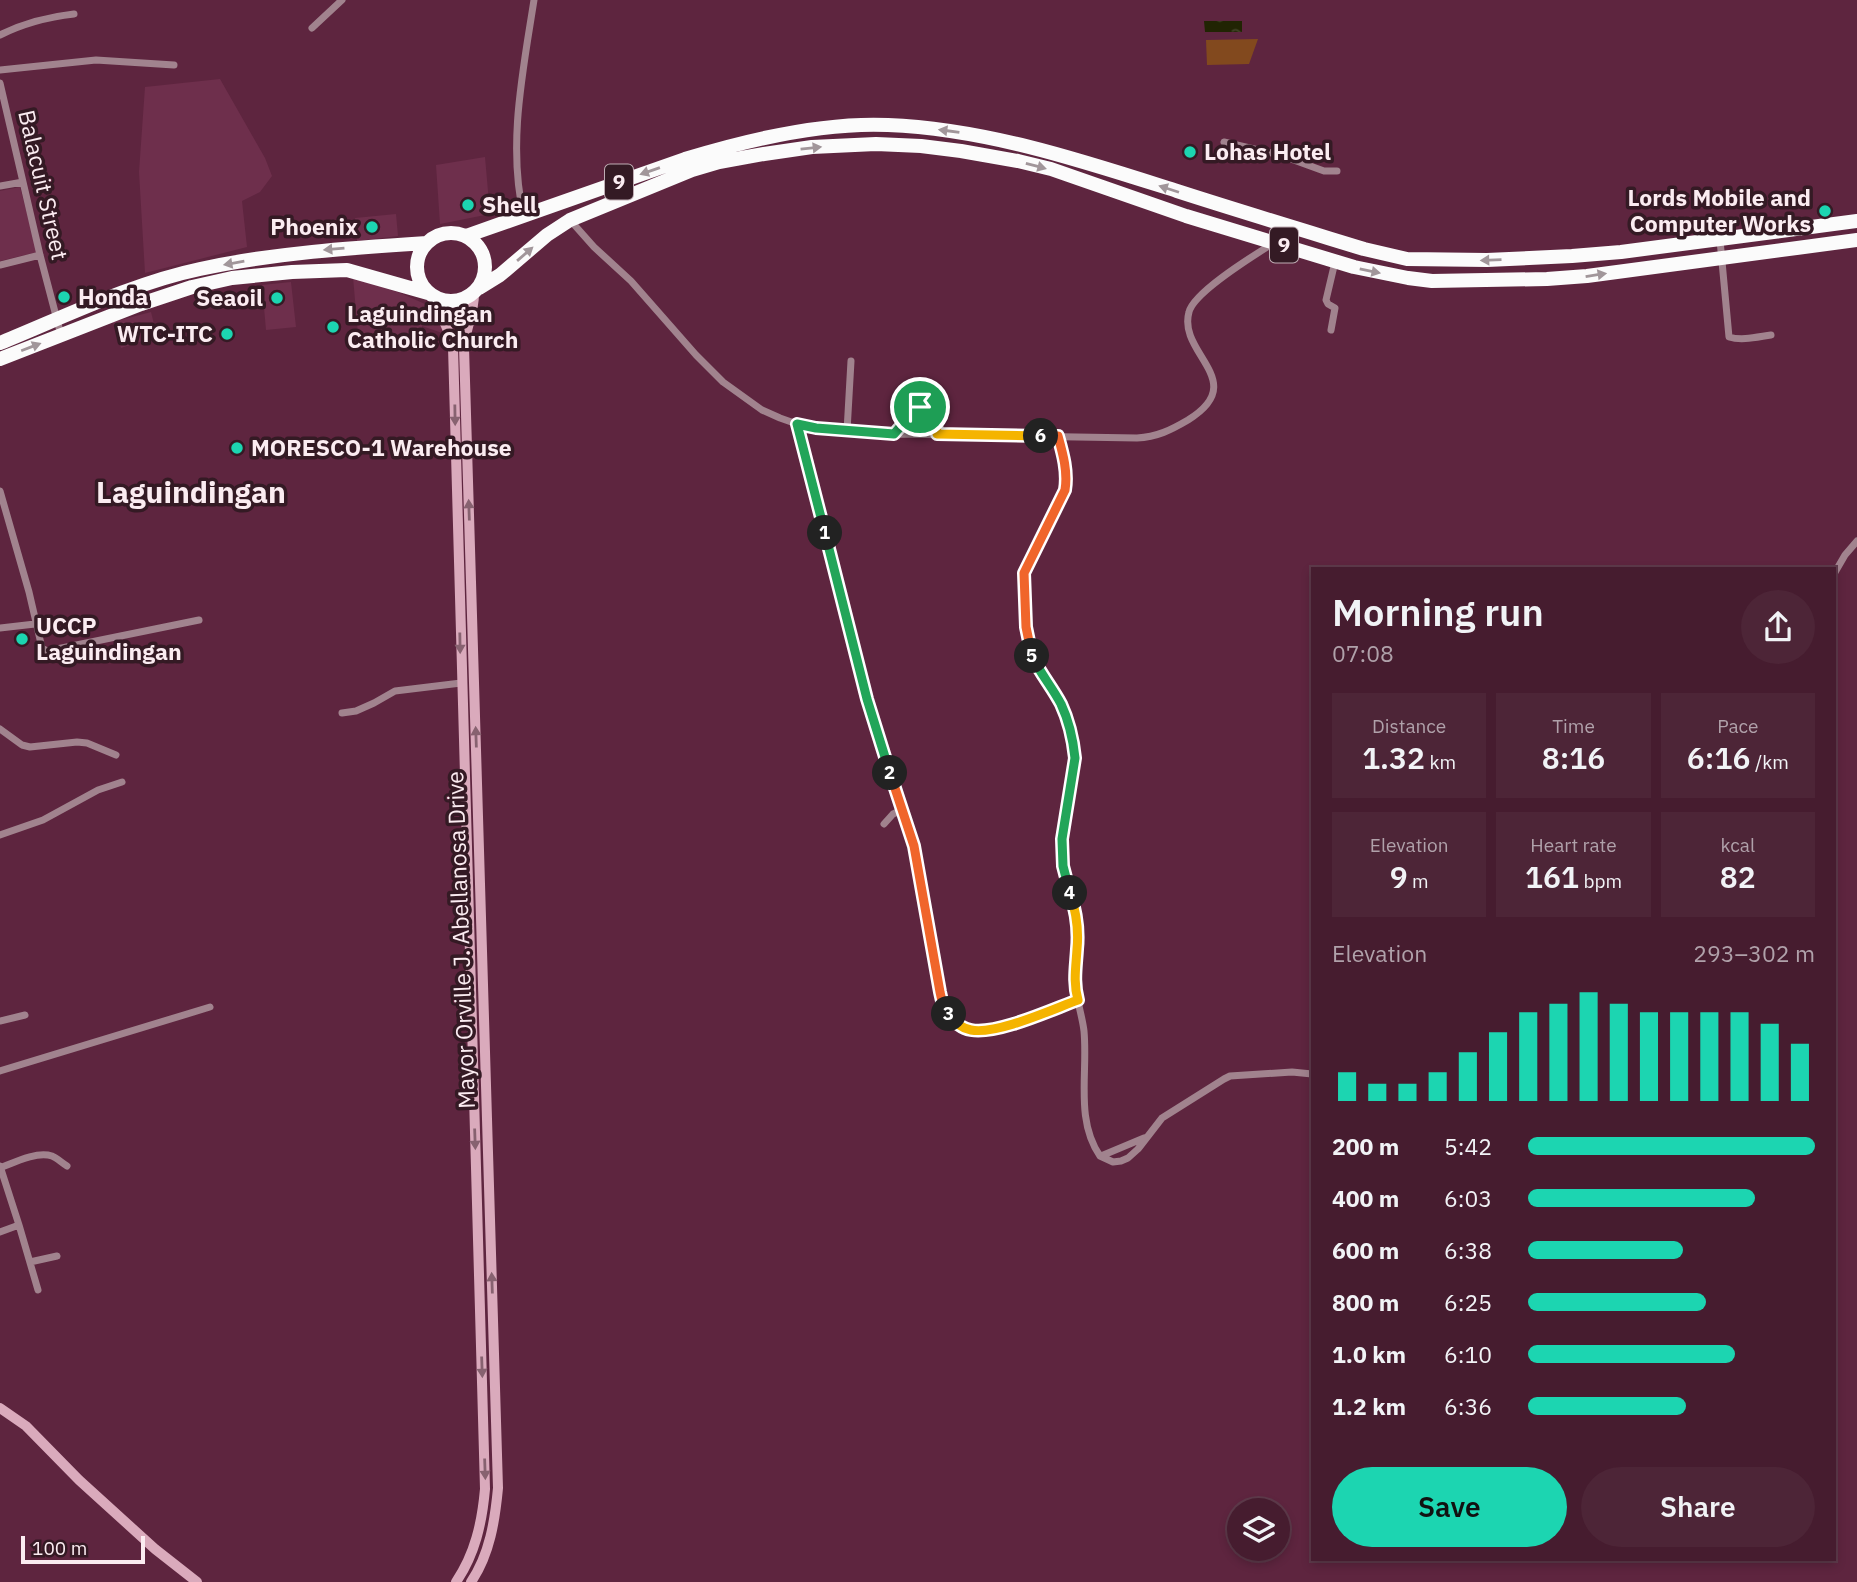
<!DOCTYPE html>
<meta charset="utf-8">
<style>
body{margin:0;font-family:"IBM Plex Sans",sans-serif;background:#4d2537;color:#f1f3f6;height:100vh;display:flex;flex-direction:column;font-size:26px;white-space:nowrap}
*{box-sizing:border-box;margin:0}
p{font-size:23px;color:#b0a1aa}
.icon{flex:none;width:38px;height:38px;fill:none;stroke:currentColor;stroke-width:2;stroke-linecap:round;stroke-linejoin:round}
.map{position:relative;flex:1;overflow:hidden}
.side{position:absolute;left:1311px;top:567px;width:525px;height:994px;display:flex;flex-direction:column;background:#461c2f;border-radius:0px;box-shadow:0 4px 10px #0003,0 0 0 2px #5e3a4b}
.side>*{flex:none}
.controls{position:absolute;left:1227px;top:1498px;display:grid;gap:14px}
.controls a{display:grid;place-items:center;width:63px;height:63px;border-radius:50%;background:#461c2f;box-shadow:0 4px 10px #0003,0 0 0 2px #5e3a4b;font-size:35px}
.scale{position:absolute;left:21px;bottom:18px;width:124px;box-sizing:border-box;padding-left:7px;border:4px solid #fbecf1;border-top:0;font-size:19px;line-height:24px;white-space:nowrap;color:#fbecf1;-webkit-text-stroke:5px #341a24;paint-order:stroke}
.pin{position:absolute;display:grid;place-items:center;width:60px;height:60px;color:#fff;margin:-30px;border:4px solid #fff;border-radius:50%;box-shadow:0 2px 7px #0007}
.km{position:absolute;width:35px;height:35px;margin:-18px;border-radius:50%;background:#222;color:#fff;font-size:19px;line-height:35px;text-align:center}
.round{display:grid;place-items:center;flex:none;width:74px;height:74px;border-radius:37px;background:#4d2537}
.headline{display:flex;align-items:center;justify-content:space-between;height:119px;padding:0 21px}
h1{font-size:38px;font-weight:600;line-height:52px}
.stats{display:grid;grid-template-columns:repeat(3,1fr);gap:10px;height:119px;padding:7px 21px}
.stats div{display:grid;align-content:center;border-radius:0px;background:#4d2537;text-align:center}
.stats b{font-size:30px;font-weight:600}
.stats small{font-size:19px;font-weight:400}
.stats p{font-size:19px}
.chart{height:196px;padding:14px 21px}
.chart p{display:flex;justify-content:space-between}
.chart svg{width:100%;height:126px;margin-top:7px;stroke:#1cd5b1;stroke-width:6}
.primary-button{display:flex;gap:14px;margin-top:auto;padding:14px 21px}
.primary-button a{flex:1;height:80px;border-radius:42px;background:#1cd5b1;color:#111;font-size:28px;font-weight:600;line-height:80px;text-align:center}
.primary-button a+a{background:#4d2537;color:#f1f3f6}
ul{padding:0 21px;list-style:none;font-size:23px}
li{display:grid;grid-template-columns:112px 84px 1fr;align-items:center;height:52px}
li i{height:18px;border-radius:9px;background:#1cd5b1}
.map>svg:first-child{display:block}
.built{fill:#6e2f4c}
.pitch{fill:#82491e}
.water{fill:url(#water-ripples)}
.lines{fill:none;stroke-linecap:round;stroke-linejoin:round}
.street{stroke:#a1838e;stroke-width:7}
.secondary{stroke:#daaabc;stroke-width:10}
.highway{stroke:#fbfbfb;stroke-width:14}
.oneway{fill:#a1969a}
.oneway2{fill:#876270}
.split-1-casing{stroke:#fff;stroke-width:14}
.split-2-casing{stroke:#fff;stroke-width:14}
.split-3-casing{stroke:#fff;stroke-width:14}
.split-4-casing{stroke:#fff;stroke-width:14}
.split-5-casing{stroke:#fff;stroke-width:14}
.split-6-casing{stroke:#fff;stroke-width:14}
.split-7-casing{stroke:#fff;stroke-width:14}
.split-1{stroke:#22a559;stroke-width:9}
.split-2{stroke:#22a559;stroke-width:9}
.split-3{stroke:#f0652b;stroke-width:9}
.split-4{stroke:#f5b400;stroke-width:9}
.split-5{stroke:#22a559;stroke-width:9}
.split-6{stroke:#f0652b;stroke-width:9}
.split-7{stroke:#f5b400;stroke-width:9}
.poi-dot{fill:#1cd5b1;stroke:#341a24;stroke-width:2.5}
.labels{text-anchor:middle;stroke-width:7;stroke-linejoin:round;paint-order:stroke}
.shield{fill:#341a24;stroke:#bfadb4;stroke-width:2}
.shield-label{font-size:21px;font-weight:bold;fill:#fbecf1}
.poi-label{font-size:23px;font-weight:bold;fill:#fbecf1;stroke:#341a24;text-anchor:start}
.street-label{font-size:23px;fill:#fbecf1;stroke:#341a24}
.district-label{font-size:30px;font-weight:bold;fill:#fbecf1;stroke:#341a24}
</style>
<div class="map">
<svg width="1857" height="1582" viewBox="0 0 1857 1582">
<defs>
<pattern id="water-ripples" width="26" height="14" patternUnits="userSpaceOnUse" patternTransform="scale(1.75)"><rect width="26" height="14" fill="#212403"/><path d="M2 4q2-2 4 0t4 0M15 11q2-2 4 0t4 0" fill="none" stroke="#424428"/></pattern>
</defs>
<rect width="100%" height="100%" fill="#5e253f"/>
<path class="built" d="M220 79 265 158 272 176 260 192 242 201 247 247 145 273 139 172 145 87Z
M485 157 490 214 440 224 436 165Z
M20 187 37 252 0 261V191Z
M396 214 398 236 357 241 355 218Z
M353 277 400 293 425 304 436 316 445 334 422 326V340L359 346Z
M291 282 296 327 266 330 262 285Z
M151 312 157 336 121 348 113 322Z"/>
<path class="pitch" d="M1258 39 1249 64 1207 65 1206 40Z"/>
<path class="water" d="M1204 21H1242V32H1205Z"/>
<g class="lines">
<path class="street" d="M312 28 342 0
M0 35C24 23 47 17 74 14
M0 70 96 60 174 65
M0 83 40 255 61 335
M1224 142 1280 155 1324 171H1337
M0 186 23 182
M524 217C507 146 523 71 534 0
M570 220 594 247 631 281 696 355 723 382 762 410 780 418 797 424 816 428 894 434 1137 438C1157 437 1171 430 1188 420 1251 381 1177 354 1189 312 1194 292 1253 256 1272 244
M1720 240 1729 337C1742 341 1757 337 1771 335
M0 265 40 255
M1331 330 1335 308 1328 304 1326 300 1335 262
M797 424 867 699 914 846 942 1001 958 1025 970 1030H984L1008 1025 1078 1000
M847 431 851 361
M894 434C907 419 912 405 932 407L936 412 937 434
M1058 436C1063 454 1068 472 1065 490L1024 568V608L1032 654 1061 704 1072 736 1075 758C1070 789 1061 821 1062 853 1062 876 1074 897 1077 920 1079 940 1074 959 1075 979 1075 996 1082 1014 1084 1031 1088 1073 1075 1120 1100 1156L1113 1162 1121 1161 1128 1158 1138 1149 1162 1118 1224 1079 1230 1076 1292 1072 1312 1074
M0 491 29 592 42 648 47 651 199 620
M1834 574 1845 555 1857 541
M0 628 35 624
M342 713 356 711 374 703 395 691 461 683
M0 729 22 745 30 747 77 742 87 743 116 755
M884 824 893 814 902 810
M0 835 43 820 98 790 122 782
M0 1021 25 1015
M0 1071 210 1007
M1101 1156 1144 1138
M0 1166 19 1225 38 1290
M0 1168C15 1162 37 1151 52 1156 57 1158 62 1163 67 1166
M0 1232 19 1225
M30 1262 57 1256"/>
<path class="secondary" d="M436 298C439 316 450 329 453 347L485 1489C482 1523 475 1554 456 1582
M0 1408 26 1426 79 1480 155 1549 197 1582
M471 1582C490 1554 495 1520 498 1488L464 347C466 328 474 312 474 294"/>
<path class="highway" d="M417 267a34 34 0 1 1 68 0a34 34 0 1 1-68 0Z
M466 236 685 159C747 140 822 122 888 125 987 129 1083 161 1177 191 1239 211 1302 230 1364 249L1407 259 1487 260 1572 256 1621 252 1857 221
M479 288 500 275 547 235 570 220 692 170 719 162 764 154 812 147 876 144 921 146 961 151 1018 161 1051 169 1186 216 1354 267 1408 278 1432 281 1547 279 1587 276 1857 240
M0 343C64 317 133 283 200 269 274 253 350 248 427 243
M0 359 141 304 192 287 232 278 292 272 347 270 428 293"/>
</g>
<defs><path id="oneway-solid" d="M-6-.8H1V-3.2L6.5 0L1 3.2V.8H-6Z" transform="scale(1.75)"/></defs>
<g class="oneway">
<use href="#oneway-solid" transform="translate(949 131) rotate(-172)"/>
<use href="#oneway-solid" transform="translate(811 148) rotate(-6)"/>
<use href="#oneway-solid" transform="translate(1036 166) rotate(15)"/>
<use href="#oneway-solid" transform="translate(650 171) rotate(161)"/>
<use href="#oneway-solid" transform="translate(1169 189) rotate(-162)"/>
<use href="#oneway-solid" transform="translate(334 249) rotate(175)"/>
<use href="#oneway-solid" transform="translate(525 254) rotate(-41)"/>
<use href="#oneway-solid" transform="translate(1491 260) rotate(178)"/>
<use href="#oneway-solid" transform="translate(234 263) rotate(170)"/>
<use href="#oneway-solid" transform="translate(1370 271) rotate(12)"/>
<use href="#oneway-solid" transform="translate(1596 275) rotate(-9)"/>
<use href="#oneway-solid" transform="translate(31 347) rotate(-21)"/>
</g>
<g class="oneway2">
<use href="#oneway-solid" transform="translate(455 415) rotate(89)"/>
<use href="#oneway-solid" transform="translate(469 510) rotate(-92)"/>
<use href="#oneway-solid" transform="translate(460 643) rotate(89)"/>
<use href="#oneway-solid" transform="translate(476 737) rotate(-92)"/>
<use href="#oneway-solid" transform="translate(475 1139) rotate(88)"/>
<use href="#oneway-solid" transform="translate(492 1283) rotate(-92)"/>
<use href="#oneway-solid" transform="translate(482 1367) rotate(88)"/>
<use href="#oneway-solid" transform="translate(485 1469) rotate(88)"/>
</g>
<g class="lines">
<defs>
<path id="split-1" d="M825 533 797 424 816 428 894 434 915 410 920 407"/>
<path id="split-2" d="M825 533 867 699 890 773"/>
<path id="split-3" d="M890 773 914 846 940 992 942 1001 949 1014"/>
<path id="split-4" d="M949 1014C954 1022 961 1028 971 1030 997 1035 1053 1009 1078 1000 1073 982 1076 967 1077 949 1079 929 1076 911 1070 893"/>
<path id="split-5" d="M1032 656C1040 673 1052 687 1061 704 1069 721 1073 739 1075 758L1062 839 1063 866 1070 893"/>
<path id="split-6" d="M1032 656 1026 627 1024 573 1065 490C1068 472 1063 454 1058 436H1041"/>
<path id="split-7" d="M920 407H933L935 410 937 434 1041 436"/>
</defs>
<use href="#split-1" class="split-1-casing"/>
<use href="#split-2" class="split-2-casing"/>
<use href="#split-3" class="split-3-casing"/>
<use href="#split-4" class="split-4-casing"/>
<use href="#split-5" class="split-5-casing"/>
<use href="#split-6" class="split-6-casing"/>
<use href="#split-7" class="split-7-casing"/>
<use href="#split-1" class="split-1"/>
<use href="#split-2" class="split-2"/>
<use href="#split-3" class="split-3"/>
<use href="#split-4" class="split-4"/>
<use href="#split-5" class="split-5"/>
<use href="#split-6" class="split-6"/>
<use href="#split-7" class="split-7"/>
</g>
<g class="poi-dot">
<circle cx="1190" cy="152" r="7"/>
<circle cx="468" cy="205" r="7"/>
<circle cx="1825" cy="211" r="7"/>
<circle cx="372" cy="227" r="7"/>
<circle cx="64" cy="297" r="7"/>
<circle cx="277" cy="298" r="7"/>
<circle cx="333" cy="327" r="7"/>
<circle cx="227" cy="334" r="7"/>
<circle cx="237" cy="448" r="7"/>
<circle cx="22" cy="639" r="7"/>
</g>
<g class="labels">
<g class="shield">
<rect x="605" y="164.5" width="28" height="35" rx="5"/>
<rect x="1270" y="227.5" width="28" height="35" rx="5"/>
</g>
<g class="shield-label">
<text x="619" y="189">9</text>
<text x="1284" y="252">9</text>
</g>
<g class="poi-label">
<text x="1204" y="160">Lohas Hotel</text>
<text x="1811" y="206" text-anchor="end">Lords Mobile and<tspan x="1811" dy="26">Computer Works</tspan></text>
<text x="482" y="213">Shell</text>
<text x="358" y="235" text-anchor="end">Phoenix</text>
<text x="78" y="305">Honda</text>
<text x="263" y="306" text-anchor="end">Seaoil</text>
<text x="347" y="322">Laguindingan<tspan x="347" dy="26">Catholic Church</tspan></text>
<text x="213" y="342" text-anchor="end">WTC-ITC</text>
<text x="251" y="456">MORESCO-1 Warehouse</text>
<text x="36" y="634">UCCP<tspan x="36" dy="26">Laguindingan</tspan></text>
</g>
<g class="street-label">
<text transform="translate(43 185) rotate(77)" y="8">Balacuit Street</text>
<text transform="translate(461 940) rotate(-92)" y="8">Mayor Orville J. Abellanosa Drive</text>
</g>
<g class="district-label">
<text x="191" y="503">Laguindingan</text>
</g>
</g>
</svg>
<div class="controls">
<a><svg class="icon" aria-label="layers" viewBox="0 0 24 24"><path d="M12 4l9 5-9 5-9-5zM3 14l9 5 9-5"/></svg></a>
</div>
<div class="scale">100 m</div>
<div class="pin" style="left:920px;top:407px;background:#1e9e55"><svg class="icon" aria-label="arrive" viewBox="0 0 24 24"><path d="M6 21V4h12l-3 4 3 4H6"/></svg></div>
<b class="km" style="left:825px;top:533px">1</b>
<b class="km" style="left:890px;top:773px">2</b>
<b class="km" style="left:949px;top:1014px">3</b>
<b class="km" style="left:1070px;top:893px">4</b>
<b class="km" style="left:1032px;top:656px">5</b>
<b class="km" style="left:1041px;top:436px">6</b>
<section class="side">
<div class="headline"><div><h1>Morning run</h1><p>07:08</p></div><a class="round"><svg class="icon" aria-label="share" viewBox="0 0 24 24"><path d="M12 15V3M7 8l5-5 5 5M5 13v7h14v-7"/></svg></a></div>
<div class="stats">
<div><p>Distance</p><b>1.32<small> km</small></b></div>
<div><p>Time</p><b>8:16</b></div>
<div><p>Pace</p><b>6:16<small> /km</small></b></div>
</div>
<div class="stats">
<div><p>Elevation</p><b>9<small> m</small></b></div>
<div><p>Heart rate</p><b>161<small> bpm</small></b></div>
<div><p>kcal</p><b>82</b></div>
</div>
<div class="chart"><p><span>Elevation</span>293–302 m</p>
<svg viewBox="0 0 160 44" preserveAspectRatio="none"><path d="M5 44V34M15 44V38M25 44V38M35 44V34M45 44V27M55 44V20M65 44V13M75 44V10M85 44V6M95 44V10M105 44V13M115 44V13M125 44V13M135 44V13M145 44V17M155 44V24"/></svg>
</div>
<ul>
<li><b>200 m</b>5:42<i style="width:100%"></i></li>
<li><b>400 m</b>6:03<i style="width:79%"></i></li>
<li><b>600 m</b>6:38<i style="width:54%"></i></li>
<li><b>800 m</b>6:25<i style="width:62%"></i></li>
<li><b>1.0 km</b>6:10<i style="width:72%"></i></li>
<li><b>1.2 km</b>6:36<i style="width:55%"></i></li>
</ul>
<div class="primary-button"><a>Save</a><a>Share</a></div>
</section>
</div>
